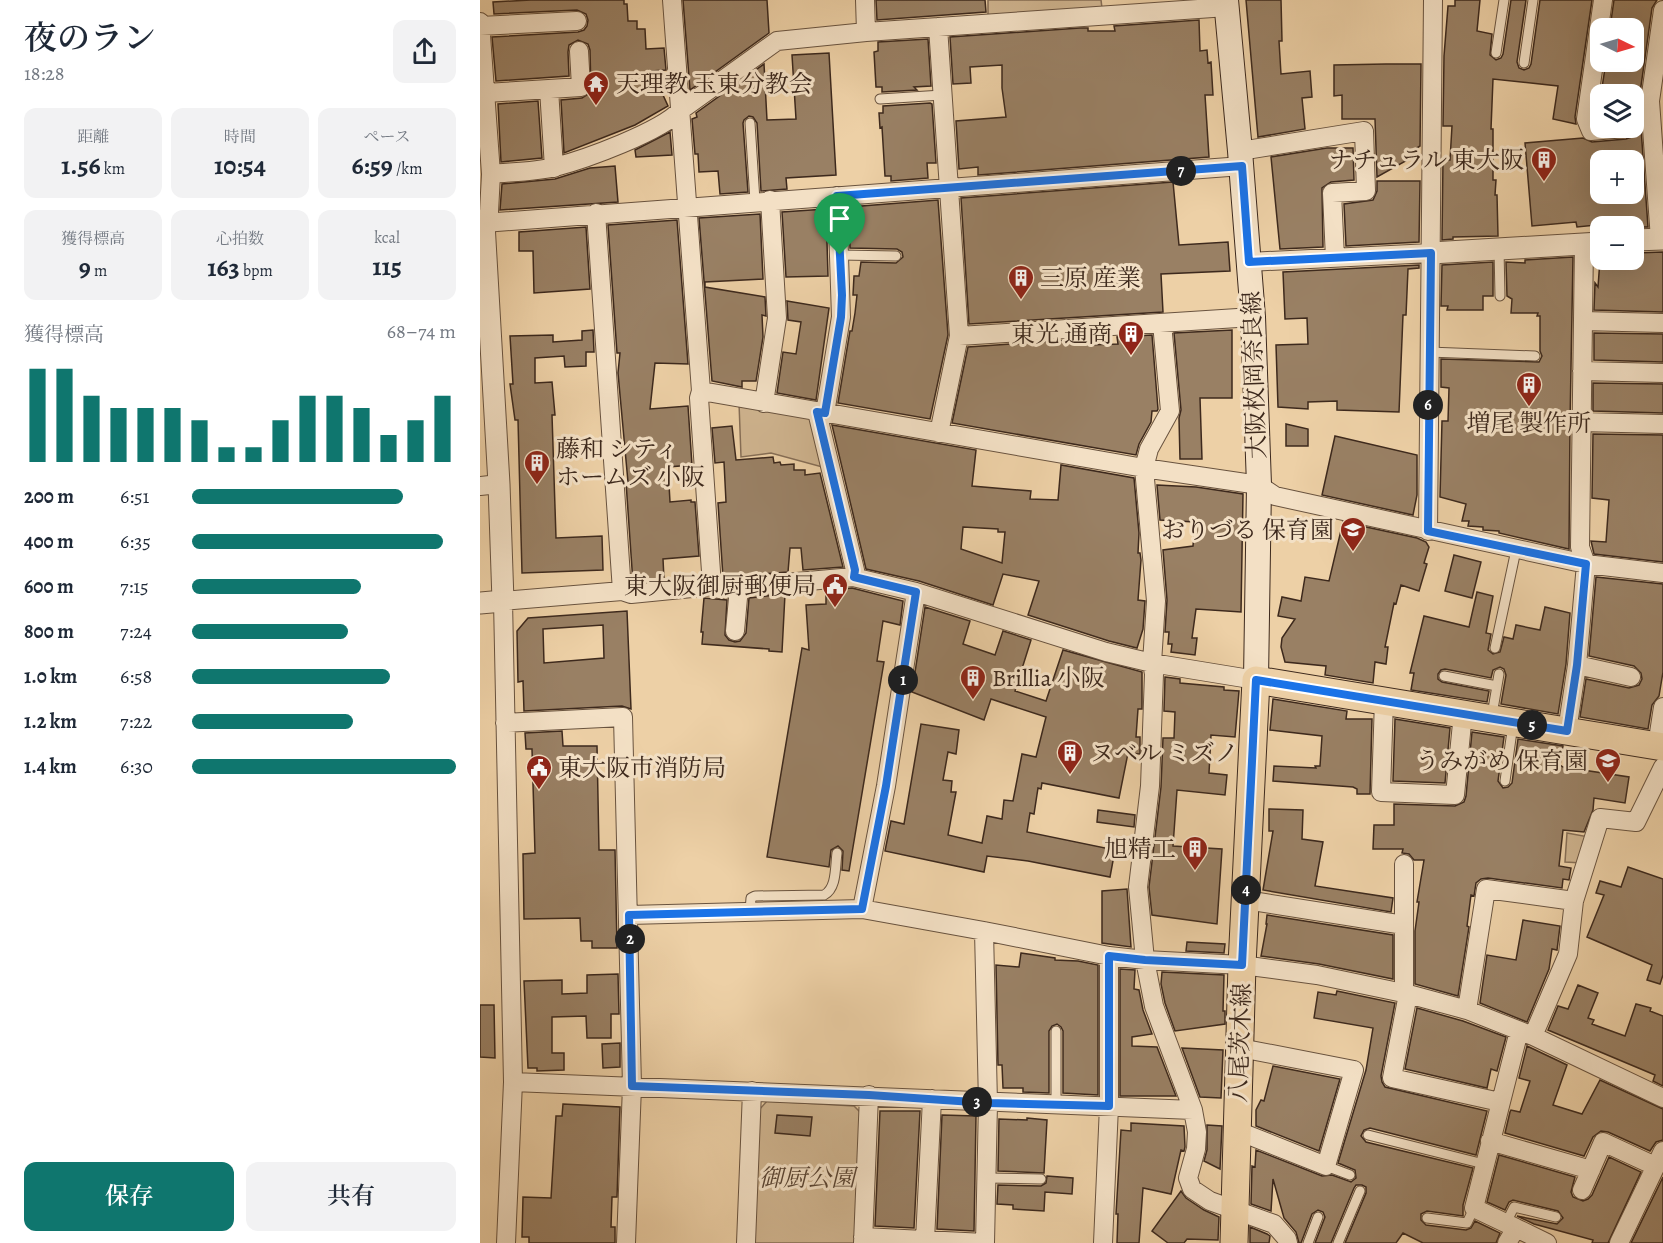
<!DOCTYPE html>
<html lang="ja">
<meta charset="utf-8">
<style>
body{margin:0;font-family:Alegreya,"Noto Serif JP",serif;background:#f2f2f3;color:#1f2937;height:100vh;display:flex;flex-direction:column;font-size:22px;white-space:nowrap}
*{box-sizing:border-box;margin:0}
p{font-size:20px;color:#747a83}
.icon{flex:none;width:33px;height:33px;fill:none;stroke:currentColor;stroke-width:2;stroke-linecap:round;stroke-linejoin:round}
.map{position:relative;flex:1;overflow:hidden}
.drawer{display:flex;flex-direction:column;background:#fff;width:480px}
.drawer>*{flex:none}
.needle{width:39px;rotate:95deg}
.fabs{position:absolute;left:1110px;top:18px;display:grid;gap:12px}
.fabs a{display:grid;place-items:center;width:54px;height:54px;border-radius:12px;background:#fff;box-shadow:0 6px 24px #0002;font-size:30px}
.pin{position:absolute;display:grid;place-items:center;width:51px;height:51px;color:#fff;margin:-62px -26px;border-radius:50% 50% 50% 0;rotate:-45deg;box-shadow:0 0 6px #0007}
.pin .icon{rotate:45deg}
.km{position:absolute;width:30px;height:30px;margin:-15px;border-radius:50%;background:#222;color:#fff;font-size:16px;line-height:30px;text-align:center}
.round{display:grid;place-items:center;flex:none;width:63px;height:63px;border-radius:12px;background:#f2f2f3}
.head{display:flex;align-items:center;justify-content:space-between;height:102px;padding:0 24px}
h1{font-size:33px;font-weight:600;line-height:45px}
.metrics{display:grid;grid-template-columns:repeat(3,1fr);gap:9px;height:102px;padding:6px 24px}
.metrics div{display:grid;align-content:center;border-radius:12px;background:#f2f2f3;text-align:center}
.metrics b{font-size:26px;font-weight:600}
.metrics small{font-size:16px;font-weight:400}
.metrics p{font-size:16px}
.chart{height:168px;padding:12px 24px}
.chart p{display:flex;justify-content:space-between}
.chart svg{width:100%;height:108px;margin-top:6px;stroke:#0f766e;stroke-width:6}
.action{display:flex;gap:12px;margin-top:auto;padding:12px 24px}
.action a{flex:1;height:69px;border-radius:12px;background:#0f766e;color:#fff;font-size:24px;font-weight:600;line-height:69px;text-align:center}
.action a+a{background:#f2f2f3;color:#1f2937}
ul{padding:0 24px;list-style:none;font-size:20px}
li{display:grid;grid-template-columns:96px 72px 1fr;align-items:center;height:45px}
li i{height:15px;border-radius:8px;background:#0f766e}
main{display:flex;flex:1;min-height:0}
.map>svg:first-child{display:block}
.green{fill:#cfb48f;stroke:#866e56;stroke-width:1.5}
.building{fill:#998064;stroke:#3d291d;stroke-width:1.5;fill-rule:evenodd}
.lines{fill:none;stroke-linecap:round;stroke-linejoin:round}
.service-casing{stroke:#69533f;stroke-width:11}
.minor-casing{stroke:#69533f;stroke-width:20}
.tertiary-casing{stroke:#69533f;stroke-width:23}
.secondary-casing{stroke:#3d291d;stroke-width:26}
.primary-casing{stroke:#3d291d;stroke-width:29}
.service{stroke:#f3e0c5;stroke-width:9}
.minor{stroke:#f3e0c5;stroke-width:18}
.tertiary{stroke:#f3e0c5;stroke-width:21}
.secondary{stroke:#f3e0c5;stroke-width:24}
.primary{stroke:#edd0a6;stroke-width:27}
.route-casing{stroke:#fff;stroke-width:12}
.route{stroke:#1a73e8;stroke-width:8}
.labels{text-anchor:middle;stroke-width:6;stroke-linejoin:round;paint-order:stroke}
.poi-label{font-size:24px;fill:#3d291d;stroke:#f3e0c5;text-anchor:start}
.street-label{font-size:24px;fill:#3d291d;stroke:#f3e0c5}
.park-label{font-size:24px;font-style:italic;fill:#5a4534;stroke:#f3e0c5}
</style>
<main>
<section class="drawer">
<div class="head"><div><h1>夜のラン</h1><p>18:28</p></div><a class="round"><svg class="icon" aria-label="share" viewBox="0 0 24 24"><path d="M12 15V3M7 8l5-5 5 5M5 13v7h14v-7"/></svg></a></div>
<div class="metrics">
<div><p>距離</p><b>1.56<small> km</small></b></div>
<div><p>時間</p><b>10:54</b></div>
<div><p>ペース</p><b>6:59<small> /km</small></b></div>
</div>
<div class="metrics">
<div><p>獲得標高</p><b>9<small> m</small></b></div>
<div><p>心拍数</p><b>163<small> bpm</small></b></div>
<div><p>kcal</p><b>115</b></div>
</div>
<div class="chart"><p><span>獲得標高</span>68–74 m</p>
<svg viewBox="0 0 160 44" preserveAspectRatio="none"><path d="M5 44V6M15 44V6M25 44V17M35 44V22M45 44V22M55 44V22M65 44V27M75 44V38M85 44V38M95 44V27M105 44V17M115 44V17M125 44V22M135 44V33M145 44V27M155 44V17"/></svg>
</div>
<ul>
<li><b>200 m</b>6:51<i style="width:80%"></i></li>
<li><b>400 m</b>6:35<i style="width:95%"></i></li>
<li><b>600 m</b>7:15<i style="width:64%"></i></li>
<li><b>800 m</b>7:24<i style="width:59%"></i></li>
<li><b>1.0 km</b>6:58<i style="width:75%"></i></li>
<li><b>1.2 km</b>7:22<i style="width:61%"></i></li>
<li><b>1.4 km</b>6:30<i style="width:100%"></i></li>
</ul>
<div class="action"><a>保存</a><a>共有</a></div>
</section>
<div class="map">
<svg width="1183" height="1243" viewBox="0 0 1183 1243">
<rect width="100%" height="100%" fill="#edd0a6"/>
<filter id="stains"><feTurbulence type="fractalNoise" baseFrequency=".00333" numOctaves="4"/><feColorMatrix values="0 0 0 0 .2 0 0 0 0 .09 0 0 0 0 .02 0 0 0 .5 -.17"/></filter>
<radialGradient id="worn" r=".72"><stop offset=".6" stop-color="#630" stop-opacity="0"/><stop offset="1" stop-color="#630" stop-opacity=".3"/></radialGradient>
<path class="green" d="M508 0H621L622 8 508 17Z
M259 403 335 416 346 468 291 453 261 457Z
M1087 833 1109 837 1102 863 1085 862Z
M287 1101 374 1106 380 1112 375 1243H274L279 1110Z"/>
<path class="building" d="M51 0H144V4H147L148 21H157V29H165L166 49 184 48 186 70 172 71 188 106 155 125 84 153 81 100 102 98 111 92 110 50 108 44 98 40 89 45 88 52 89 76 16 81 12 37 98 32 104 30 107 26 108 20 106 14 97 10 14 14 13 2Z
M203 0H287L289 33 210 90Z
M396 0H505L506 12 397 20Z
M766 0H801L802 41H799L801 74 830 71 832 97 822 98 825 129 778 137Z
M975 0H1000L997 31 1012 34 1010 55 1016 60 1021 58 1023 54 1031 0H1046L1037 62 1039 68 1044 70 1049 68 1051 64 1060 0H1112L1095 117 1096 124 1073 119 1078 86 1013 79 1011 129H1013V180H1016L1015 195H1017L1018 236 973 237V239L962 240 963 160H970L972 126H963L964 56 968 6H975Z
M1134 0H1177L1172 8 1159 100 1168 227H1157L1156 221 1097 227 1096 222 1052 226 1045 143 1103 138 1112 142 1146 139 1152 137 1155 132 1154 94H1121L1126 62H1154V28H1130ZM1120 160H1154V194H1120Z
M719 20 720 51 727 50 728 63 731 62 733 95H725L729 157 498 175V167L479 169 476 121 526 117 522 88V65L490 67 491 83 473 84 470 37 600 28H608V31H635L634 26Z
M448 39 451 86 434 87 437 90 402 92V87H396L394 52 398 51V42Z
M349 53 356 175 306 178 307 189 281 191 277 123 273 117 269 116 264 120 263 123 268 192 240 194 238 171 219 172 218 154H215L212 119 217 117 216 113 284 64 287 120 316 119 312 55Z
M906 64H941L940 146 929 153 931 158 897 177 895 119H862V95L854 96V65Z
M58 101 62 158 21 162 18 104Z
M450 103 452 104 456 163H447L448 178 411 181V176H405L402 127 400 128 399 113H403V106Z
M190 132 192 155 156 157 155 150Z
M847 148H873L874 180 851 182 842 188 843 247 800 249 791 157Z
M135 166 138 202 20 210 22 184 75 179 110 168Z
M897 181H940L939 242 866 246 864 204 893 200 897 191Z
M693 182 699 245 748 242 750 271 681 274 683 312 489 324 481 198Z
M458 200 468 335 450 419 358 403 370 331H372L375 313 377 295H373L374 276H379L381 262 416 263 423 257 422 252 417 249 370 248 369 207Z
M346 209 348 276 306 277 302 212Z
M280 214 283 279 225 282V287L285 297 286 316 282 315 283 337 276 381H262V387L232 381 219 218Z
M197 220 208 364 175 363 170 409 208 406 212 465 188 467 190 502 211 500V502H215L219 556 183 559 184 579 153 583 146 482H148L138 373 140 353H137L128 225Z
M106 227 110 289 54 293 53 251H39V232Z
M1183 252V312L1114 310 1115 283 1118 287 1120 260H1154V253Z
M1093 257 1090 422 1089 549 1019 533V531L1003 530V527L988 526 989 521H982L986 504 960 497 962 421H968L969 388 961 387V359L1059 362 1062 356 1060 351V316H1057L1058 313H1031L1032 299 1027 296 1026 262 1045 263V260Z
M1013 262V296H1003V310H967L968 306H961L962 265Z
M939 265V268L928 269 926 315H923L919 412 857 410V401L828 402V409L798 407 796 345 828 344 827 318 805 319 803 272Z
M307 301 349 308 336 400 297 393 303 352 316 354 321 322 308 320Z
M113 330 114 352H106V366L85 367 84 356 55 358V383L72 382 75 415H72L76 538 122 536 123 570 42 573 38 420H35L30 384H33L30 336 73 335V342L102 340V331Z
M752 330V398H720L722 459H700L699 418 701 410 694 333Z
M1114 333 1183 334V362L1114 360Z
M672 335 678 409 677 411H672L671 422 659 444 656 455 472 423 488 347 604 339 605 345 638 344 637 337Z
M1113 383 1183 384V413L1113 411Z
M806 424 828 429V446H806Z
M352 425 496 450 492 486 551 491 550 499 578 500 581 465 654 478 659 533 658 553H660L661 560 658 600 665 601 663 629 657 648 629 641 548 615 559 581 523 574 513 605 439 581 386 569ZM483 527 518 529V532H525L522 563 481 549Z
M252 426 256 460 293 457 294 463 300 462 301 465 314 464V470H325V475L340 473 363 567 323 570 321 548H310L308 572 243 577 238 503 246 502 244 462 235 463 232 428Z
M1113 434 1183 435V562L1114 554 1111 541 1126 542 1129 500 1112 498Z
M855 436 937 455V495L933 515 842 495Z
M677 485 716 487 763 494 761 612 716 609 712 638H717L715 655 691 652 692 644H688L689 632H685L687 600 683 550 713 546 715 522 680 520Z
M863 522 937 538 946 542 949 547 944 563 947 564 939 591 921 585 916 604 914 603 905 647H908L906 664 895 662 893 683 845 675 846 666 805 662 801 647 802 638 815 619 798 616 802 597 821 601 825 577 849 581Z
M974 555 1001 562 992 598 965 591Z
M1116 577 1183 584V672L1179 696 1172 705 1168 729 1100 717 1106 679 1149 688 1159 685 1162 679 1161 673 1154 666 1109 656Z
M372 588 423 601 420 625 403 621 397 661 404 662 369 871 362 870 363 851 358 846 351 850 349 867 287 857 322 648 329 650 326 605 346 604V591Z
M997 592 1013 596 1006 633 1011 634 1008 650 1013 654 1020 652 1024 637 1033 639 1036 625 1060 630 1065 607 1090 613 1086 664 1078 714 1021 704 1026 675 1024 669 1020 667 1013 670 1011 678 965 669 961 670 958 674V679L962 682 1009 691 1007 702 931 690 934 673H930L944 616 989 627Z
M305 594 302 652 289 651V649L222 644 223 632H221L224 598 247 600 245 635 249 640 255 642 260 641 266 633 269 598Z
M445 607 490 621 483 644 515 655 523 631 551 640 535 691 566 701 583 650 662 672V709H658L656 737H660V754L648 753 639 798 562 783 561 789 558 788 554 814 550 813 547 832 635 850 630 877 548 861 507 856 504 872 405 851 411 821 424 824 441 724 479 730 476 754 468 752 463 780 472 781 471 792H476L468 835 502 843 507 816 522 819 524 800 533 801 542 754 556 757 566 717 511 699 504 720 432 692Z
M147 611 151 709 142 706 44 711 43 681 38 682 37 631 48 618ZM123 625 124 658 64 663 63 629Z
M685 677 700 679V683L744 687V690L759 691 755 737 731 735 729 773 747 775 745 795 697 790 693 846 742 849 737 924 672 915 669 887 681 787 683 738H694L695 712 684 711Z
M793 699 867 711 866 719H892L890 794H877V789L873 787 793 781 794 766 836 768 835 766H840L842 736 790 730Z
M915 719 970 728 965 783 913 781Z
M82 731 83 746H117L119 850H135L137 948H112V941H101L100 918 44 919 43 854 55 853 52 749H46L45 733Z
M992 732 1024 737 1018 781 1023 788 1028 787 1032 783 1038 739 1083 746 1080 765 1083 767 1149 777 1145 803 1114 798 1113 810 1104 832 1083 830 1079 866 1091 868 1089 880 1083 879 1082 888 1008 878 1001 879 996 883 994 896 991 895 987 926 989 927 978 996 935 984V931L939 902H937L944 860H934L929 854 922 853 923 849H893L894 825H914V804L975 806 984 802 986 796Z
M789 809 823 810 822 839 843 842 835 886 913 898 911 912 783 890 793 831H789Z
M618 810 655 815 654 827 617 822Z
M1148 867 1183 879V975L1180 984 1167 980 1172 965 1107 937 1124 895 1116 893 1120 881 1141 887Z
M647 889 651 947 622 943V891Z
M787 915 913 935V979L839 964 781 956 787 924H786Z
M1043 920 1080 926 1077 950 1072 949 1069 969 1047 1022 1000 1003 1007 955 1036 960Z
M707 942 745 944 744 953 706 951Z
M541 953 575 958V960L598 961 618 965V1095L583 1093V1031L581 1027 577 1024 572 1026 569 1031V1093L543 1092V1088H523L522 1065H518L516 965 539 967Z
M640 969 655 970 654 989 659 990 663 1010 672 1034 652 1037V1046L677 1047 696 1096H640Z
M682 972 744 975 743 1011H745V1024L695 1031 685 1003 681 984Z
M138 974 139 1014H131V1038H107L106 1016 72 1017V1053H84V1070L57 1071V1068H48L44 981 82 980V994L107 993V975Z
M1098 985 1118 993 1108 1018 1114 1020 1112 1024 1145 1036 1156 1004 1171 1008 1170 1011 1183 1016V1086L1173 1081 1175 1075 1068 1030 1078 1006 1088 1009Z
M857 991 915 1003 901 1076 902 1082 905 1087 1007 1111 996 1155 890 1128 884 1130 881 1136 886 1142 993 1168 983 1205V1216L947 1211 941 1214V1220L946 1225 986 1230 991 1228 995 1221 1020 1233 1016 1243H943L923 1233 916 1243H865L886 1193V1187L882 1185H876L874 1188 851 1243H835L845 1217 843 1212 838 1210 832 1214 821 1243H819L816 1232 804 1218 793 1179 791 1211 771 1204 772 1166 775 1167 776 1150 842 1176 852 1175 871 1182 876 1178 875 1170 858 1163 886 1070 893 1028 834 1018 838 992 856 995Z
M0 1005H14L15 1058 0 1057Z
M937 1008 983 1021 1026 1037 1017 1071 1011 1069 1007 1088 925 1069Z
M140 1043V1067L123 1068 122 1044Z
M1047 1046 1087 1065 1073 1105 1102 1114 1120 1080 1183 1109V1140L1176 1142 1170 1151 1128 1132 1121 1131 1113 1137 1104 1156 1025 1133 1030 1112 1031 1110 1040 1112 1050 1081 1039 1078Z
M702 1048 743 1050 741 1098 720 1097Z
M793 1066 860 1079 839 1151 776 1126V1110L781 1100 784 1101Z
M83 1104 140 1107 137 1197H132L131 1227H135V1243H49V1237H42L43 1197 71 1198 76 1116H82Z
M400 1111H440L434 1228 395 1226Z
M297 1115 332 1117 330 1136 295 1133Z
M462 1115 496 1116 494 1231 457 1229Z
M547 1118 567 1120 564 1173 518 1171 519 1119 547 1120Z
M651 1123 704 1126 705 1147 704 1151 701 1150 691 1194 663 1188 659 1243H637L638 1214H636L641 1130 651 1131Z
M727 1125 742 1126 740 1169 724 1161 727 1150Z
M1019 1155 1095 1177 1091 1192 1093 1197 1103 1201 1108 1199 1112 1195 1129 1157 1161 1172 1128 1243H1112L1113 1240 1054 1224 1037 1216 1077 1224 1083 1218 1078 1211 1033 1200 1029 1202 1025 1210 1007 1202Z
M567 1176 593 1178 592 1194 565 1192 564 1211 533 1209V1205L517 1204 518 1185 561 1186 566 1183Z
M1183 1177V1243H1151Z
M701 1191 706 1198 724 1210 739 1217 738 1240 707 1239 704 1243H688L672 1231Z
M770 1227 787 1234 790 1236 789 1243H770Z"/>
<g class="lines">
<defs>
<path id="service" d="M1016 53 1024 0
M1044 63 1053 0
M400 99 462 95
M270 123 275 201
M1019 249 1020 296
M360 255 416 256
M949 352 1055 356
M1015 648 1036 550
M964 676 1017 686
M1012 715 1019 674
M1025 781 1033 724
M270 912 271 898 275 896 344 895C357 888 355 867 357 853
M576 1105V1031
M888 1135 1004 1164
M846 1166 870 1175
M507 1178 561 1179
M947 1218 987 1223 994 1208
M1026 1223 1034 1207 1076 1217
M828 1243 838 1217
M858 1243 880 1191"/>
<path id="minor" d="M192 0 221 391 219 398 232 586
M385 0 386 32
M1123 0 1106 119 1111 131 1145 128
M0 22 11 174 9 212 4 223
M0 26 97 21
M458 27 479 336 459 433
M69 89 74 168
M6 93 101 87 99 51
M760 151 884 131 886 191 852 193 855 258
M11 174C32 172 55 172 75 167 106 159 180 132 201 110L297 41 386 32 747 7
M116 213 142 591
M4 223 762 166
M1180 239 1170 101 1183 10
M769 262 951 253
M1103 321 1183 323
M682 323 690 411 669 449 664 468 676 601 672 663 674 674 670 786 658 887 665 960 674 1006 713 1110 717 1132 716 1149 708 1178 712 1189 730 1201 794 1224 807 1239 808 1243
M479 336 773 317
M1102 371 1183 373
M221 391 664 468 779 485 795 496 1106 564 1183 573
M284 403 297 318 290 200
M337 412 375 570 373 577
M345 413 361 317 357 196
M1101 422 1183 424
M0 486 19 484
M948 531 953 0
M255 631 259 587
M1097 665 1151 677
M904 700 901 792 975 795 983 713
M25 723 143 717 152 1086 146 1243
M1087 731 1097 665 1106 564 1100 547 1104 244
M1177 746 1183 707
M924 864V993
M766 900 924 925
M382 909 406 786 436 592
M149 915 382 909 504 931 629 956 665 960 762 965 837 975 928 994 987 1010 1053 1036 1183 1098
M504 931 508 1103 505 1243
M928 994 912 1078 1020 1102
M987 1010 1006 889 1094 901
M1053 1036 1088 954 1094 901 1120 818 1156 822 1183 767
M33 1082 713 1110
M758 1131 846 1166 874 1070 760 1048
M1010 1141 1111 1170
M1102 1190 1123 1142 1175 1166
M1036 1228 1067 1243
M383 1237 505 1243
M445 1240 452 1099
M26 1243 33 1082 23 601 142 591 151 594 232 586 239 589 373 577 436 592 626 652 672 663 776 680
M266 1243 272 1091
M383 1243 389 1095
M623 1243 629 1106V956
M1027 1243 1036 1228 994 1208 1039 1031
M1139 1243 1183 1151"/>
<path id="tertiary" d="M0 223H4L19 484 23 601 0 603
M1154 240 1183 239
M951 253 1120 243"/>
<path id="secondary" d="M746 0 760 151 773 317 779 485 776 680"/>
<path id="primary" d="M754 1243 762 965 776 680 1183 747"/>
</defs>
<use href="#service" class="service-casing"/>
<use href="#minor" class="minor-casing"/>
<use href="#tertiary" class="tertiary-casing"/>
<use href="#secondary" class="secondary-casing"/>
<use href="#primary" class="primary-casing"/>
<use href="#service" class="service"/>
<use href="#minor" class="minor"/>
<use href="#tertiary" class="tertiary"/>
<use href="#secondary" class="secondary"/>
<use href="#primary" class="primary"/>
</g>
<g class="lines">
<defs>
<path id="route" d="M762 166 769 262 951 253 948 531 1106 564 1097 665 1087 731 776 680 762 965 665 960 629 956V1106L508 1103 389 1095 152 1086 149 915 382 909 406 786 436 592 374 577 375 570 337 412 345 413 361 317 362 295 357 196Z"/>
</defs>
<use href="#route" class="route-casing"/>
<use href="#route" class="route"/>
</g>
<defs>
<symbol id="temple-pin" viewBox="-11 -11 22 30"><path d="M0 17L-7.5 6A9.5 9.5 0 1 1 7.5 6Z" fill="#8f2418" stroke="#f3e0c5"/><path d="M0-6L5-2H3V0L6.5 2.5H4V6H1.5V3h-3V6H-4V2.5H-6.5L-3 0V-2H-5Z" fill="#fff"/></symbol>
<symbol id="building-pin" viewBox="-11 -11 22 30"><path d="M0 17L-7.5 6A9.5 9.5 0 1 1 7.5 6Z" fill="#8f2418" stroke="#f3e0c5"/><path d="M-4-6H4V6H1V3H-1V6H-4ZM-2.5-4.3h1.7v1.8h-1.7ZM.8-4.3h1.7v1.8H.8ZM-2.5-1h1.7V.8h-1.7ZM.8-1h1.7V.8H.8Z" fill="#fff"/></symbol>
<symbol id="school-pin" viewBox="-11 -11 22 30"><path d="M0 17L-7.5 6A9.5 9.5 0 1 1 7.5 6Z" fill="#8f2418" stroke="#f3e0c5"/><path d="M0-5L7-2L0 1L-7-2ZM-4 1L0 2.5L4 1V4Q0 6-4 4Z" fill="#fff"/></symbol>
<symbol id="civic-pin" viewBox="-11 -11 22 30"><path d="M0 17L-7.5 6A9.5 9.5 0 1 1 7.5 6Z" fill="#8f2418" stroke="#f3e0c5"/><path d="M-.6-6.5H3V-4.5H.6V-3L4-1V1h2V6H-6V1h2V-1L-.6-3ZM-1.2 2.5V6h2.4V2.5Z" fill="#fff"/></symbol>
</defs>
<g fill-rule="evenodd">
<use href="#temple-pin" x="101" y="69" width="30" height="40"/>
<use href="#building-pin" x="1049" y="145" width="30" height="40"/>
<use href="#building-pin" x="526" y="263" width="30" height="40"/>
<use href="#building-pin" x="636" y="319" width="30" height="40"/>
<use href="#building-pin" x="1034" y="370" width="30" height="40"/>
<use href="#building-pin" x="42" y="448" width="30" height="40"/>
<use href="#school-pin" x="858" y="515" width="30" height="40"/>
<use href="#civic-pin" x="340" y="571" width="30" height="40"/>
<use href="#building-pin" x="478" y="663" width="30" height="40"/>
<use href="#building-pin" x="575" y="738" width="30" height="40"/>
<use href="#school-pin" x="1113" y="746" width="30" height="40"/>
<use href="#civic-pin" x="44" y="753" width="30" height="40"/>
<use href="#building-pin" x="700" y="834" width="30" height="40"/>
</g>
<g class="labels">
<g class="poi-label">
<text x="136" y="92">天理教 玉東分教会</text>
<text x="1044" y="168" text-anchor="end">ナチュラル 東大阪</text>
<text x="560" y="286">三原 産業</text>
<text x="632" y="342" text-anchor="end">東光 通商</text>
<text x="1049" y="431" text-anchor="middle">増尾 製作所</text>
<text x="76" y="457">藤和 シティ<tspan x="76" dy="28">ホームズ 小阪</tspan></text>
<text x="854" y="538" text-anchor="end">おりづる 保育園</text>
<text x="336" y="594" text-anchor="end">東大阪御厨郵便局</text>
<text x="512" y="686">Brillia 小阪</text>
<text x="610" y="761">ヌベル ミズノ</text>
<text x="1108" y="769" text-anchor="end">うみがめ 保育園</text>
<text x="78" y="776">東大阪市消防局</text>
<text x="696" y="857" text-anchor="end">旭精工</text>
</g>
<g class="street-label">
<text transform="translate(774 375) rotate(-92)" y="8">大阪枚岡奈良線</text>
<text transform="translate(760 1043) rotate(-88)" y="8">八尾茨木線</text>
</g>
<g class="park-label">
<text x="327" y="1186">御厨公園</text>
</g>
</g>
<rect width="100%" height="100%" filter="url(#stains)"/>
<rect width="100%" height="100%" fill="url(#worn)"/>
</svg>
<div class="fabs">
<a><svg class="needle" viewBox="-14 -14 28 28"><path d="M0-13l5 13h-10z" fill="#e53935"/><path d="M0 13l5-13h-10z" fill="#747a83"/></svg></a>
<a><svg class="icon" aria-label="layers" viewBox="0 0 24 24"><path d="M12 4l9 5-9 5-9-5zM3 14l9 5 9-5"/></svg></a>
<a>+</a>
<a>−</a>
</div>
<div class="pin" style="left:360px;top:255px;background:#1e9e55"><svg class="icon" aria-label="arrive" viewBox="0 0 24 24"><path d="M6 21V4h12l-3 4 3 4H6"/></svg></div>
<b class="km" style="left:423px;top:680px">1</b>
<b class="km" style="left:150px;top:939px">2</b>
<b class="km" style="left:497px;top:1102px">3</b>
<b class="km" style="left:766px;top:890px">4</b>
<b class="km" style="left:1052px;top:725px">5</b>
<b class="km" style="left:948px;top:405px">6</b>
<b class="km" style="left:701px;top:171px">7</b>
</div>
</main>
